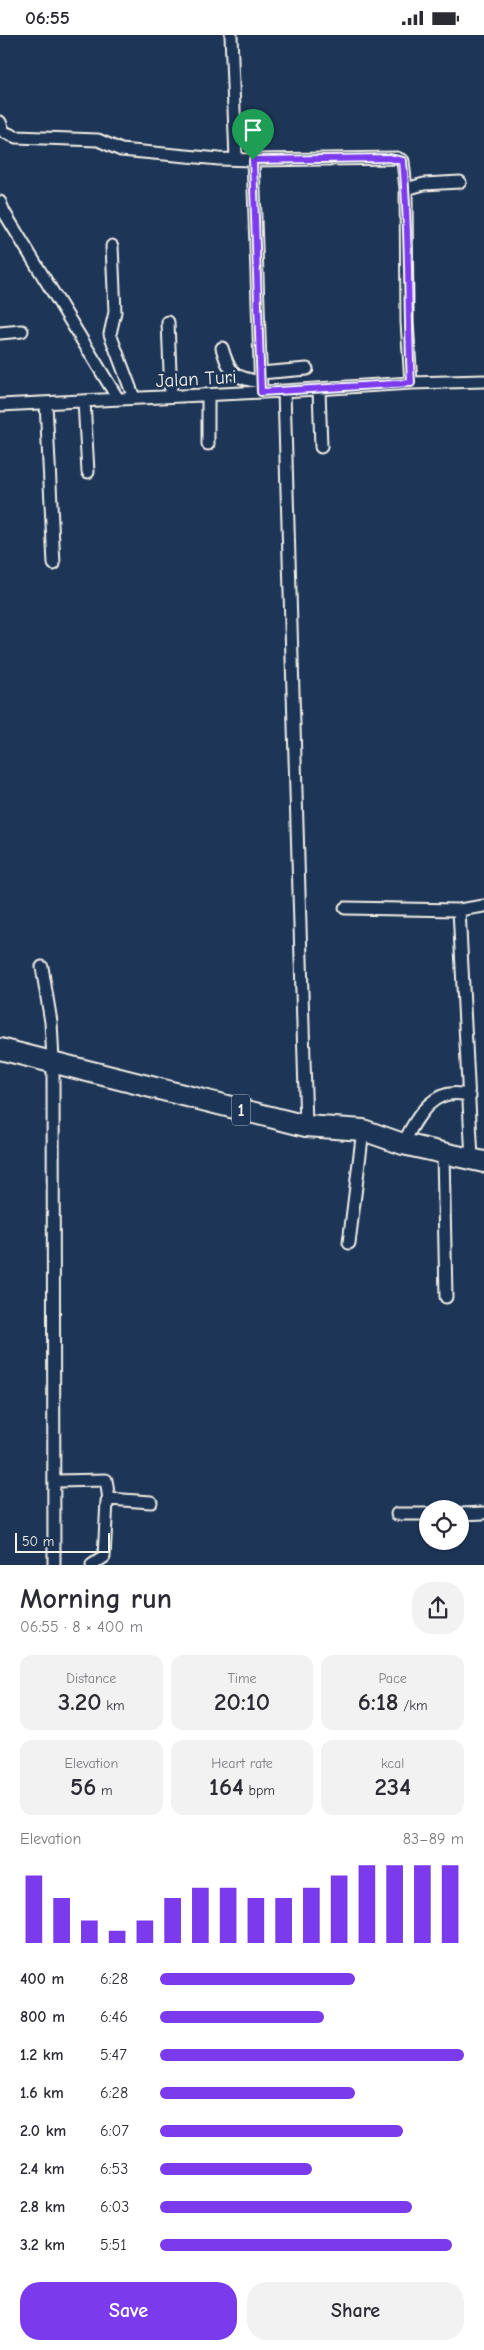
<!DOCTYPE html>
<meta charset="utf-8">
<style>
body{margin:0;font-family:"Comic Neue",sans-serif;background:#f2f2f3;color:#2b2b33;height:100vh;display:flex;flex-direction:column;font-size:19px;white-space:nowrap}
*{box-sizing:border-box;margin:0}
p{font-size:16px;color:#7c7c81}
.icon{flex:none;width:28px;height:28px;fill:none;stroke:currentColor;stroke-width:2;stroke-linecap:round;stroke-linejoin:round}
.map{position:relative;height:1530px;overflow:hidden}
.drawer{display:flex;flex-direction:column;background:#fff;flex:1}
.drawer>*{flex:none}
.tools{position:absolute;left:419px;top:1465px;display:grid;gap:10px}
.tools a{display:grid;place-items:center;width:50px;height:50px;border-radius:50%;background:#fff;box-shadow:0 1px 4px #0004;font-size:25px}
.scale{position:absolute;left:15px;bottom:12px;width:95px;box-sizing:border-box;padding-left:5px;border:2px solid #f4f1e8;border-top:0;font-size:14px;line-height:18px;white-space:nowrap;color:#f4f1e8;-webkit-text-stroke:4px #1d3557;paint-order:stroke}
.pin{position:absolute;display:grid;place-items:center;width:42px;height:42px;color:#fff;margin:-51px -21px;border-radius:50% 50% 50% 0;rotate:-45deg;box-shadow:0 0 5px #0007}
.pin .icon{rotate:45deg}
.round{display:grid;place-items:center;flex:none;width:52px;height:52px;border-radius:20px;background:#f2f2f3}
.headline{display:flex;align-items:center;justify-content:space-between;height:85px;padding:0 20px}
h1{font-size:28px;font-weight:700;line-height:38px}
.metrics{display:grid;grid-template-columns:repeat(3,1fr);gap:8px;height:85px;padding:5px 20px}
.metrics div{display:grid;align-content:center;border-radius:12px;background:#f2f2f3;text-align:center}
.metrics b{font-size:25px;font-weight:700}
.metrics small{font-size:14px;font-weight:400}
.metrics p{font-size:14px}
.chart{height:140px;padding:10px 20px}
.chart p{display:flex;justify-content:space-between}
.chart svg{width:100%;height:90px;margin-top:5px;stroke:#7c3aed;stroke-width:6}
.cta{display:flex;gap:10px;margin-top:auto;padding:10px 20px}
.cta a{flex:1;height:58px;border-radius:20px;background:#7c3aed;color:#fff;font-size:20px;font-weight:700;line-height:58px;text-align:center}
.cta a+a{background:#f2f2f3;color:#2b2b33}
ul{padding:0 20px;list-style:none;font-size:16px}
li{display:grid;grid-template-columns:80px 60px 1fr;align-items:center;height:38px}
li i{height:12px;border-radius:6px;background:#7c3aed}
.status{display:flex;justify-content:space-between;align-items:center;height:35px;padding:0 25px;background:#fff;direction:ltr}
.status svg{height:14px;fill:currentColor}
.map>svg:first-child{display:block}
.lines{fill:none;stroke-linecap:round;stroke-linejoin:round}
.street-casing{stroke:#f4f1e8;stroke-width:15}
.highway-casing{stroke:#f4f1e8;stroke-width:24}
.street{stroke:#1d3557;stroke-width:11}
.highway{stroke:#1d3557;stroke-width:20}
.route-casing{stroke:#fff;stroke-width:10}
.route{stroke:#7c3aed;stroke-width:6}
.labels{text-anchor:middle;stroke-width:5;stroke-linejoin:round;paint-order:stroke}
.shield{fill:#1d3557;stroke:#b4b9bc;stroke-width:1}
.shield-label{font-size:18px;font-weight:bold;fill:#f4f1e8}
.street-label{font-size:19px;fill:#f4f1e8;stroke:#1d3557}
</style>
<div class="status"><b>06:55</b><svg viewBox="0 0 49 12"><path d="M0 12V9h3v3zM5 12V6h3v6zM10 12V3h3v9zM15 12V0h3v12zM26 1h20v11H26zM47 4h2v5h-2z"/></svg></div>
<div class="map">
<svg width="484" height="1530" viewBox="0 0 484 1530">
<rect width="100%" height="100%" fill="#1d3557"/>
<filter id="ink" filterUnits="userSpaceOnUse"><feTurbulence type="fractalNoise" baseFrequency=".02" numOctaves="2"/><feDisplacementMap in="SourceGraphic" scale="10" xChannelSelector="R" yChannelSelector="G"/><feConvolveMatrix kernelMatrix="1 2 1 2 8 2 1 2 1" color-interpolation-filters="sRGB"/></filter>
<g filter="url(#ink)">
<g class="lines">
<defs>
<path id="street" d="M231 0 236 124
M0 87 4 97 16 102 98 105 121 115 219 124 253 125 261 357
M253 125 397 123 403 126 406 154
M0 167 4 177 118 364
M112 211 115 277 110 299 134 363
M168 287 171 361
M0 298 22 296
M222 313C230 339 233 342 260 347
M260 338 307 334
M411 348 407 287 406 154 424 149 460 147
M319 354 321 412
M284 356 306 1091
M84 366 88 437
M46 368 54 529
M0 370 284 356 411 348 484 346
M208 409V360
M345 873 459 875
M42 932 51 987 53 1026 54 1530
M403 1109C417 1082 433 1049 470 1061
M443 1118 446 1262
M472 1124 459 875 484 871
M349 1208 363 1095
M55 1446 106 1445 109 1464
M397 1479H428
M460 1479 484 1478
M92 1530 104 1522 107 1466 109 1464 151 1467"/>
<path id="highway" d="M0 1014 306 1091 363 1095 403 1109 484 1127"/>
</defs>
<use href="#street" class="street-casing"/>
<use href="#highway" class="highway-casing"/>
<use href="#street" class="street"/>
<use href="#highway" class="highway"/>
</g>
</g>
<g class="lines" filter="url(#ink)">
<defs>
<path id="route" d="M389 123 403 126C410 200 407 274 411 348L261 357 253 125Z"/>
</defs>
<use href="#route" class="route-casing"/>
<use href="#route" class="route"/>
</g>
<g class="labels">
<rect class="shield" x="232" y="1059.5" width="18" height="31" rx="4"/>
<g class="shield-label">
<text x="241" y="1081">1</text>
</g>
<g class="street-label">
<text transform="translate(196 343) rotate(-3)" y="7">Jalan Turi</text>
</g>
</g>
</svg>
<div class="tools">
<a><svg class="icon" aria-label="locate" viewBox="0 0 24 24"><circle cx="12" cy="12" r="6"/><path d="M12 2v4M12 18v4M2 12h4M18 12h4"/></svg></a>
</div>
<div class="scale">50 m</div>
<div class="pin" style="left:253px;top:125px;background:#1e9e55"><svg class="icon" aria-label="arrive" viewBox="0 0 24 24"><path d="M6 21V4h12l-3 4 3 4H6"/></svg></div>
</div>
<section class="drawer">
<div class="headline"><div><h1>Morning run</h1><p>06:55 · 8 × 400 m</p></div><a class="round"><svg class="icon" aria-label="share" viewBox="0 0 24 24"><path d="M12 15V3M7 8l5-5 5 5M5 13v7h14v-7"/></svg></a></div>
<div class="metrics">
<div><p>Distance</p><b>3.20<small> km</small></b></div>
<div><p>Time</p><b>20:10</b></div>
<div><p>Pace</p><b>6:18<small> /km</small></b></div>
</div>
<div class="metrics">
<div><p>Elevation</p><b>56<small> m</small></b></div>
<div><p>Heart rate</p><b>164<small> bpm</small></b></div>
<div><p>kcal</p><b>234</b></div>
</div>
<div class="chart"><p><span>Elevation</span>83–89 m</p>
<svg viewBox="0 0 160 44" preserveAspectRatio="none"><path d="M5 44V11M15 44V22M25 44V33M35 44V38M45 44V33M55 44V22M65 44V17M75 44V17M85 44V22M95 44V22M105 44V17M115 44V11M125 44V6M135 44V6M145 44V6M155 44V6"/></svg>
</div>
<ul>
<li><b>400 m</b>6:28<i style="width:64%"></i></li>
<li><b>800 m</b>6:46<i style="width:54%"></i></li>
<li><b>1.2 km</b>5:47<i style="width:100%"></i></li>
<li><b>1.6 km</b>6:28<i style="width:64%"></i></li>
<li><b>2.0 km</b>6:07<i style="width:80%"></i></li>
<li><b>2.4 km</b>6:53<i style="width:50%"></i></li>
<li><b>2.8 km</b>6:03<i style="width:83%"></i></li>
<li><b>3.2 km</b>5:51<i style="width:96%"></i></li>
</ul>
<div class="cta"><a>Save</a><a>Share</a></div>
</section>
